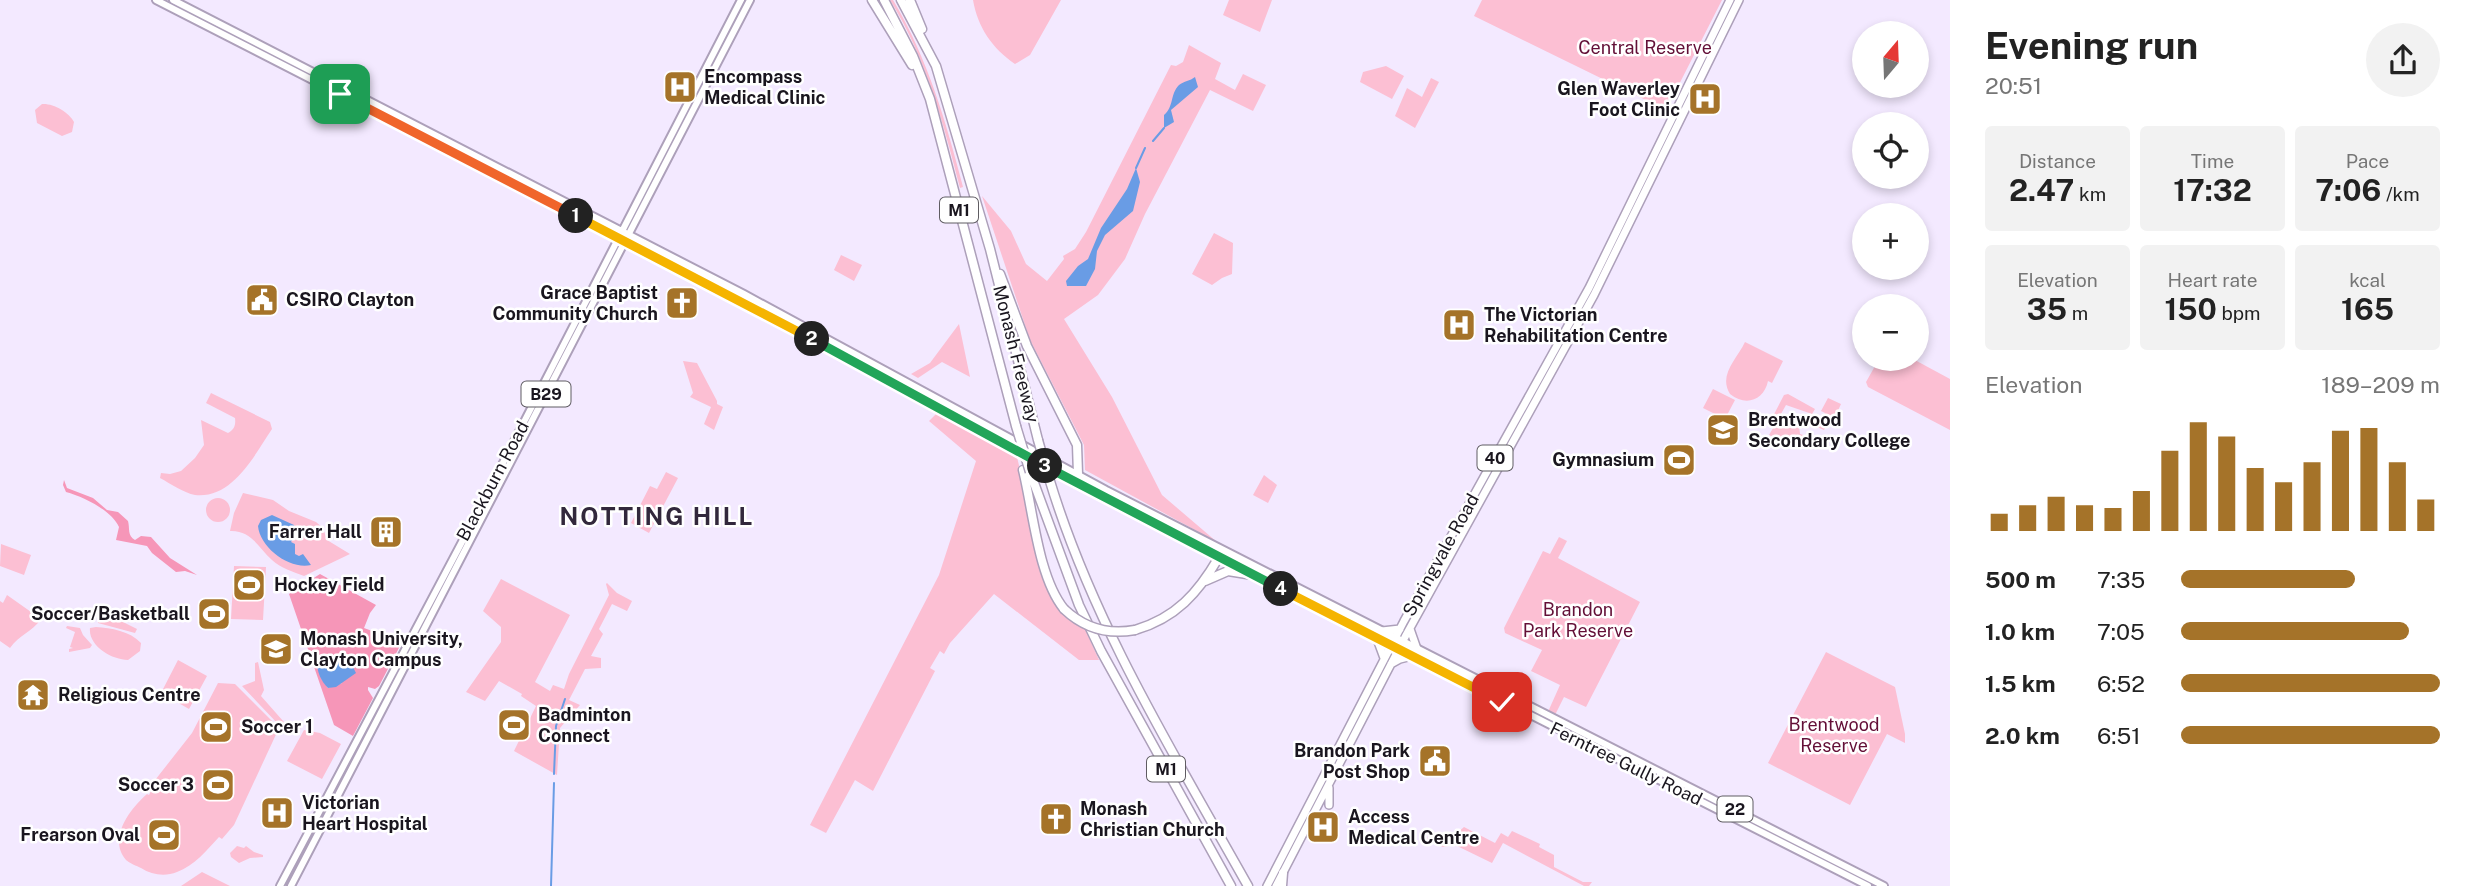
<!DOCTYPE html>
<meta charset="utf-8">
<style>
body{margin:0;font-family:"Public Sans",sans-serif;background:#f2f2f2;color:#222;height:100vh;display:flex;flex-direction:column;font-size:26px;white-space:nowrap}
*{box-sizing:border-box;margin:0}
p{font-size:23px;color:#767676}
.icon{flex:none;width:38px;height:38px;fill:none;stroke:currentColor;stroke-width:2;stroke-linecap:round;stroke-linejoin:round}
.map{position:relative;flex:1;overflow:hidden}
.sheet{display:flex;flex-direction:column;background:#fff;width:525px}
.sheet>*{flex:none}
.needle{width:46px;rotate:19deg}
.controls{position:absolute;left:1852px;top:21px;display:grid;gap:14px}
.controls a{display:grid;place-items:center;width:77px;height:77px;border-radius:50%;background:#fff;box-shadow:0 4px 10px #0003;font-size:35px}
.pin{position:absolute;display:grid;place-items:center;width:60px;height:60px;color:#fff;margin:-30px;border-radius:14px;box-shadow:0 4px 10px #0006}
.km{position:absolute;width:35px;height:35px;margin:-18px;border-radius:50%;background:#222;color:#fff;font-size:19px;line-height:35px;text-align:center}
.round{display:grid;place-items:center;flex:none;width:74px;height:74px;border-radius:37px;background:#f2f2f2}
.head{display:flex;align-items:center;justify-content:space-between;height:119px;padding:0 35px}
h1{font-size:38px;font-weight:700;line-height:52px}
.figures{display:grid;grid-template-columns:repeat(3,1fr);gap:10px;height:119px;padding:7px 35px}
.figures div{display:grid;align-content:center;border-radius:7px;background:#f2f2f2;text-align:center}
.figures b{font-size:30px;font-weight:700}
.figures small{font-size:19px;font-weight:400}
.figures p{font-size:19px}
.chart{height:196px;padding:14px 35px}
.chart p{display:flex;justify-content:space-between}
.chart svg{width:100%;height:126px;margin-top:7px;stroke:#a57329;stroke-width:6}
ul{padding:0 35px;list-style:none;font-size:23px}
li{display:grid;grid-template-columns:112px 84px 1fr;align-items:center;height:52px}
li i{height:18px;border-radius:9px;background:#a57329}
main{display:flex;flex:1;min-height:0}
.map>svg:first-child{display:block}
.green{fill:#fcbfd3}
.forest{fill:#f696b8;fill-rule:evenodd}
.water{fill:#699ce5}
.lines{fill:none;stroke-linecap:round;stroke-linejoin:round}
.stream{stroke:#699ce5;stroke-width:2}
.primary-casing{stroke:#ada0ba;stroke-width:10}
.trunk-casing{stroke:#ada0ba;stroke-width:10}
.motorway-casing{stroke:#ada0ba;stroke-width:11}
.primary{stroke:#fff;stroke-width:6}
.trunk{stroke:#fff;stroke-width:7}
.motorway{stroke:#fff;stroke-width:8}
.motorway-bridge-casing{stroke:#ada0ba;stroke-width:11;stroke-linecap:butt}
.motorway-bridge{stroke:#fff;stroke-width:8}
.split-1-casing{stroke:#fff;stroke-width:14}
.split-2-casing{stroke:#fff;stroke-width:14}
.split-3-casing{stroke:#fff;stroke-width:14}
.split-4-casing{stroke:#fff;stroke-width:14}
.split-5-casing{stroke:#fff;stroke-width:14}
.split-1{stroke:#f0652b;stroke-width:9}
.split-2{stroke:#f5b400;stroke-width:9}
.split-3{stroke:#22a559;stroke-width:9}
.split-4{stroke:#22a559;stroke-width:9}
.split-5{stroke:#f5b400;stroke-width:9}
.labels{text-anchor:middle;stroke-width:5;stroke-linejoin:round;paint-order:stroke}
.shield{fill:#fff;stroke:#5f5c62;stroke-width:2}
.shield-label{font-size:16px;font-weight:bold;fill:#1a161f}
.park-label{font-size:18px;fill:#630f37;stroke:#fff}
.poi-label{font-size:18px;font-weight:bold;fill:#1a161f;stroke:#fff;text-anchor:start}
.street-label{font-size:18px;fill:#1a161f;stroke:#fff}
.district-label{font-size:24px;font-weight:bold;letter-spacing:2px;fill:#32283c;stroke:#fff}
</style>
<main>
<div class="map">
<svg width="1950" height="886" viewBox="0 0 1950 886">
<rect width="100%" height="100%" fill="#f3e9ff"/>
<path class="green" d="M890 0H893C928 59 946 122 963 187L960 188C943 122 926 58 890 0Z
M973 0H1061L1030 55 1015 64C992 48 978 28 973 0Z
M1229 0H1272L1260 32 1223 15Z
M1482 0H1722L1666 110 1474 16Z
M1189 45 1221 63 1215 79 1235 90 1243 74 1266 85 1253 111 1210 90 1145 214 1125 259 1098 295 1064 319 1112 397 1162 495 1217 542 1085 470 1084 445 1030 340 982 196 1011 231 1026 264 1047 281 1064 259 1063 256 1075 249 1086 232 1171 65 1176 66 1183 62Z
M1386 66 1404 76 1392 99 1360 82 1363 72Z
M1431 78 1439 82 1415 128 1395 116 1407 88 1422 97Z
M42 104C53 103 69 112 74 122L72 132 62 136 37 123 35 110Z
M1214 233 1233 243 1232 274 1222 278 1212 285 1192 274Z
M841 255 862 265 854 281 834 270Z
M959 324 970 377 942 362 918 378 911 374 930 363Z
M1745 342 1783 361 1772 383 1768 381C1764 400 1746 407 1730 394 1718 375 1737 359 1745 342Z
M1879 359H1913L1950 379V430L1868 387 1866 382Z
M683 361 697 363 717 401V404L723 407 714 430 704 424 711 407 690 397 693 393Z
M1713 389 1735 400 1725 419 1703 408Z
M211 393 270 422 272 429C255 454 233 499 195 495 184 493 171 484 160 478L161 473 170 474 181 471 195 458 204 445 201 420 228 433C234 430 236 425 235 418L206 403Z
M1788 394 1815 409 1812 414 1786 405 1777 421 1781 424 1791 421 1799 426 1800 434 1803 435 1796 449 1769 435 1776 423 1771 420 1784 395Z
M1828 398 1841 404 1835 417 1827 414 1831 417 1824 430 1817 427 1825 413 1821 411Z
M936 414 1017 457 1049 592 1064 614 1084 627 1099 660H1079L994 594 950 643 944 654 940 651 930 668 935 671 873 791 855 780 826 833 810 825 939 575 976 461 929 421Z
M666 472 678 478 649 533 631 523 650 486 657 489Z
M1264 475 1277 485 1268 503 1253 495Z
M243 493 273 500 289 511 316 522 323 528 327 540 350 554 304 576C294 572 280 568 272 560 259 548 251 530 230 531L234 513Z
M206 510a12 12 0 1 1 24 0a12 12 0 1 1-24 0Z
M1559 537 1567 541 1558 558 1640 602 1586 707 1564 697 1554 717 1547 714 1560 685 1531 671 1542 650 1505 633 1504 628 1543 551 1550 554Z
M1 544 31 555 24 575 0 566Z
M234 566 266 567 263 620 231 619Z
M501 579 570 615 535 682 550 691 553 685 564 689 569 674 609 595 606 584 607 583 617 593 632 601 627 611 612 604 599 629 603 634 591 656 601 658V668L585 669 569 700 580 705 560 728 557 775 514 751 536 706 521 696 522 694 499 681 485 701 466 692 501 642V627L483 611Z
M7 595 41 619C32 632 19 635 10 648L0 641V601L3 603Z
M211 602 226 609 217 626 202 619Z
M99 610 137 629 135 633 98 623Z
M67 626 80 628 83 635 92 645 90 648 69 652V649L73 648 70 647 75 632 66 628Z
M96 627C111 628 130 631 141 643L140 651 128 660C112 660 88 646 90 628Z
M1826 652 1895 687 1905 734V743L1887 734 1850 805 1768 763Z
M178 660 207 676 189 709 161 693Z
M258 662 264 690 261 696 291 730 301 722 303 726 295 733 278 724 242 686 255 681V663Z
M218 683 235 684 279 728 234 825 222 839 219 837C207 850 194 866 177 872 165 877 152 875 141 868 137 866 129 863 126 860 107 838 131 808 147 794L149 795 154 785 152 784 192 733Z
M304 730 320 733 341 744 322 779 287 761Z
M1464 827 1495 843 1501 833 1508 837 1512 831 1540 844 1539 847 1554 855V867L1583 882H1592L1589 886H1584L1503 843 1492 863 1455 845 1443 847 1427 839 1430 833 1449 840Z
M237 846 244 848 246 846 254 852 263 855V857L250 858 239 863 231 857 230 853Z
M202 872 230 886H181Z"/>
<path class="forest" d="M64 480 67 488 93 498 107 510 118 512 128 521C130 528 127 536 135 540L141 536 151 537 170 558 197 575 185 571 176 572 152 553 147 546 116 540 119 527C111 510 84 497 66 492L63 485Z
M320 574 376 605 370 613 364 628 402 642 379 686 375 689 368 687V690L373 698 353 736 334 725 289 594ZM337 660 342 683 328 688 321 678 327 664Z"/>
<path class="water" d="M1195 77 1198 87 1171 110 1174 122 1164 128V115C1174 107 1170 94 1179 85 1184 81 1190 81 1195 77Z
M1136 168 1140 182 1133 211 1105 235 1097 251 1095 269 1086 286H1067L1066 281 1078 266 1088 259 1101 228 1127 189Z
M272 515 294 525 296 534 291 542 295 544V554L299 556 303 554 311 565C290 570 260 548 258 526L261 520Z
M340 659 353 667 356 673 336 687 328 688C321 681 317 672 317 662L321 660 330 665Z"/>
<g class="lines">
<path class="stream" d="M1153 141 1164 128
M1136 168 1145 148
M63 697 70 698
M554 774 556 726 565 699
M551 886 554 783"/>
<defs>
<path id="primary" d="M156 0 687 272 932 406 1219 557 1868 886
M173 0 744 294 1106 490 1884 886
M1491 706 1500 708 1519 717 1524 713
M280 886 473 521 741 0
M291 886 750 0"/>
<path id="trunk" d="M1410 629 1417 649
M1382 631 1400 629
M1377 639 1384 658
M1391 664 1400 659 1412 656
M1329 788V805
M1267 886 1404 621 1589 288 1730 0
M1276 886 1405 637 1594 295 1739 0"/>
<path id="motorway" d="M872 0 912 65
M884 0 913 56 930 99 1016 426
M901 0 936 66 990 249 1038 440
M910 0 922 29
M1000 274 1027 346 1077 445 1078 474
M1023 470C1033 510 1038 577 1064 609
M1030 472 1079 605 1101 651 1231 886
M1049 478C1093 624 1174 754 1248 886
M1205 581 1228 571 1253 575
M1135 630C1176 618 1198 593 1219 557
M1282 886 1283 873"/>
</defs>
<use href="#primary" class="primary-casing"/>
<use href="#trunk" class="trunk-casing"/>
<use href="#motorway" class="motorway-casing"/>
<use href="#primary" class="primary"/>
<use href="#trunk" class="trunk"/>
<use href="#motorway" class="motorway"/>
<defs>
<path id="motorway-bridge" d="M1016 426 1030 472
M1038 440 1049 478
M1064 609C1084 628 1108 635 1135 630"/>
</defs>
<use href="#motorway-bridge" class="motorway-bridge-casing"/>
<use href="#motorway-bridge" class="motorway-bridge"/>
</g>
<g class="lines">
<defs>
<path id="split-1" d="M340 94 576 216"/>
<path id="split-2" d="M576 216 812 339"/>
<path id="split-3" d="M812 339 1045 466"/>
<path id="split-4" d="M1045 466 1281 589"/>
<path id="split-5" d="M1281 589 1502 702"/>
</defs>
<use href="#split-1" class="split-1-casing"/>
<use href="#split-2" class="split-2-casing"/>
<use href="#split-3" class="split-3-casing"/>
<use href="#split-4" class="split-4-casing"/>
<use href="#split-5" class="split-5-casing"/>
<use href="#split-1" class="split-1"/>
<use href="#split-2" class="split-2"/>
<use href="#split-3" class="split-3"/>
<use href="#split-4" class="split-4"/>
<use href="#split-5" class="split-5"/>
</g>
<defs>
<symbol id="hospital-square" viewBox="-11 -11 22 22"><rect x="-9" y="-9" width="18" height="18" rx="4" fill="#a57329" stroke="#fff"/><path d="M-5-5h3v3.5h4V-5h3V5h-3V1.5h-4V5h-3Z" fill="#fff"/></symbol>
<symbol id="civic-square" viewBox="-11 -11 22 22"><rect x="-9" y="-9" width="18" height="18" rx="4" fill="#a57329" stroke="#fff"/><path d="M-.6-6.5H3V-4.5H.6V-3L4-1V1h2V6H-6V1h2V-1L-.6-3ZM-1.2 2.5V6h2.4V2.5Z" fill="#fff"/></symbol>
<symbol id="church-square" viewBox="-11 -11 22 22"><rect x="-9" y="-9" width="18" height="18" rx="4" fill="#a57329" stroke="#fff"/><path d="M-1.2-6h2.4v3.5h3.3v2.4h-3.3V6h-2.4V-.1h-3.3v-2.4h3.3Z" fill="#fff"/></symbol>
<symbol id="school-square" viewBox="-11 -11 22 22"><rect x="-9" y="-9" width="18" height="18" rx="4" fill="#a57329" stroke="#fff"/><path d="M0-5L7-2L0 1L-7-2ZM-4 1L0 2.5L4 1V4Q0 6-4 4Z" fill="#fff"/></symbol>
<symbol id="stadium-square" viewBox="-11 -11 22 22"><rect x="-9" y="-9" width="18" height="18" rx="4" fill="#a57329" stroke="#fff"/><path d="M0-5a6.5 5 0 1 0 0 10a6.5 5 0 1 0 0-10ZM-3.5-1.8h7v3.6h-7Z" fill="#fff"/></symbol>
<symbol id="building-square" viewBox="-11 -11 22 22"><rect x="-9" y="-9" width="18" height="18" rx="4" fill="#a57329" stroke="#fff"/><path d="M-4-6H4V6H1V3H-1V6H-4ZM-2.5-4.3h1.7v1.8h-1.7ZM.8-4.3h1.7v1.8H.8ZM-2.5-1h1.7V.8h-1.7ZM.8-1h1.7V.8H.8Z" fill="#fff"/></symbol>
<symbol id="university-square" viewBox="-11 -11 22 22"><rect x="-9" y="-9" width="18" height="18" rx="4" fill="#a57329" stroke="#fff"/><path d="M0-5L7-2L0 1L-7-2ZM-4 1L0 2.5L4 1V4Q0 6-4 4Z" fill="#fff"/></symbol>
<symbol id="temple-square" viewBox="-11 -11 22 22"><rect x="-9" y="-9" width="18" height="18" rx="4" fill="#a57329" stroke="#fff"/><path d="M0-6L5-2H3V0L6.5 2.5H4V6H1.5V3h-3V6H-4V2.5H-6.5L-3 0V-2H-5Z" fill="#fff"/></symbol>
</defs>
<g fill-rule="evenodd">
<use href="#hospital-square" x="661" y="68" width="38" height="38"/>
<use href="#hospital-square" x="1686" y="80" width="38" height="38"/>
<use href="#civic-square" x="243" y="281" width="38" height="38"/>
<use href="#church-square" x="663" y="284" width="38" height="38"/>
<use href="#hospital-square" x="1440" y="306" width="38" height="38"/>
<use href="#school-square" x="1704" y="411" width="38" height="38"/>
<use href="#stadium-square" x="1660" y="441" width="38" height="38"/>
<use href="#building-square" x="367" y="513" width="38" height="38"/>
<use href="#stadium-square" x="230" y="566" width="38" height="38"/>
<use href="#stadium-square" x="195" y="595" width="38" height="38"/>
<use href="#university-square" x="257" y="630" width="38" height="38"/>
<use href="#temple-square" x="14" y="676" width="38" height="38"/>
<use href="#stadium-square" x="495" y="706" width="38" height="38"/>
<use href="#stadium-square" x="197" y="708" width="38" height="38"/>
<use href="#civic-square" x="1416" y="742" width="38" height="38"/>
<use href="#stadium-square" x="199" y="766" width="38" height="38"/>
<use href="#hospital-square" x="258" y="794" width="38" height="38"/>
<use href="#church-square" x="1037" y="800" width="38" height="38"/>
<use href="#hospital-square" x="1304" y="808" width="38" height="38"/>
<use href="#stadium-square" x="145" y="816" width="38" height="38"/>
</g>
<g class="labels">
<g class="shield">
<rect x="940" y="197.5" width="38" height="25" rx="5"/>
<rect x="521.5" y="381.5" width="49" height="25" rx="5"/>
<rect x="1477.5" y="445.5" width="35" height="25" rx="5"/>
<rect x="1147" y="756.5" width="38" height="25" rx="5"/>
<rect x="1717.5" y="796.5" width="35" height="25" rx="5"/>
</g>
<g class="shield-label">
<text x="959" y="216">M1</text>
<text x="546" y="400">B29</text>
<text x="1495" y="464">40</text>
<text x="1166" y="775">M1</text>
<text x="1735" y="815">22</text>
</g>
<g class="park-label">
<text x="1645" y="54">Central Reserve</text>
<text x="1578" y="616">Brandon<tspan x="1578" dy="21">Park Reserve</tspan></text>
<text x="1834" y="731">Brentwood<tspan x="1834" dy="21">Reserve</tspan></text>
</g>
<g class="poi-label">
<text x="704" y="83">Encompass<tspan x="704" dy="21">Medical Clinic</tspan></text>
<text x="1680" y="95" text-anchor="end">Glen Waverley<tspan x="1680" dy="21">Foot Clinic</tspan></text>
<text x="658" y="299" text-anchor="end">Grace Baptist<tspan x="658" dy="21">Community Church</tspan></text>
<text x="286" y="306">CSIRO Clayton</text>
<text x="1484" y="321">The Victorian<tspan x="1484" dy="21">Rehabilitation Centre</tspan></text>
<text x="1748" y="426">Brentwood<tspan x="1748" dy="21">Secondary College</tspan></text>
<text x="1654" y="466" text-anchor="end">Gymnasium</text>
<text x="362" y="538" text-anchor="end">Farrer Hall</text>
<text x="274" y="591">Hockey Field</text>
<text x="190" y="620" text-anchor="end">Soccer/Basketball</text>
<text x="300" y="645">Monash University,<tspan x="300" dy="21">Clayton Campus</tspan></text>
<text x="58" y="701">Religious Centre</text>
<text x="538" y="721">Badminton<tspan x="538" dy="21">Connect</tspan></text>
<text x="241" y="733">Soccer 1</text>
<text x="1410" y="757" text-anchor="end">Brandon Park<tspan x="1410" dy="21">Post Shop</tspan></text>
<text x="194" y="791" text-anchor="end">Soccer 3</text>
<text x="302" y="809">Victorian<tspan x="302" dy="21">Heart Hospital</tspan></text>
<text x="1080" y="815">Monash<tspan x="1080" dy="21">Christian Church</tspan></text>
<text x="1348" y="823">Access<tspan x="1348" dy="21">Medical Centre</tspan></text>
<text x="140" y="841" text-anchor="end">Frearson Oval</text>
</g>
<g class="street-label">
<text transform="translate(1016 354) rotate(76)" y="6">Monash Freeway</text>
<text transform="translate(493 481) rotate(-62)" y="6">Blackburn Road</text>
<text transform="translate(1441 555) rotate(-61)" y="6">Springvale Road</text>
<text transform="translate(1626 764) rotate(26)" y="6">Ferntree Gully Road</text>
</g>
<g class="district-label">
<text x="657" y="525">NOTTING HILL</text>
</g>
</g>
</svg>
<div class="controls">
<a><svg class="needle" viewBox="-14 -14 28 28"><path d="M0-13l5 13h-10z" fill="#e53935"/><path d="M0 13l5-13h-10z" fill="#767676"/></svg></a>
<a><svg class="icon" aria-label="locate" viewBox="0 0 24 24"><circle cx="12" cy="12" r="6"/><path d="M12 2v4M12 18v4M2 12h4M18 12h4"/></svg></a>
<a>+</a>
<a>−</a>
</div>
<div class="pin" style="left:340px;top:94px;background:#1e9e55"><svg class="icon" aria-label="arrive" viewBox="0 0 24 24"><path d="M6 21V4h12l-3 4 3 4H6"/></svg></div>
<div class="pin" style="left:1502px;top:702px;background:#d93025"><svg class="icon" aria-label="check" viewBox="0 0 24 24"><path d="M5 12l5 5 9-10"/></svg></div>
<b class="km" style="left:576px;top:216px">1</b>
<b class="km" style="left:812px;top:339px">2</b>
<b class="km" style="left:1045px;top:466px">3</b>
<b class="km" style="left:1281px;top:589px">4</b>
</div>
<section class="sheet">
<div class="head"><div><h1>Evening run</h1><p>20:51</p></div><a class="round"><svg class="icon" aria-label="share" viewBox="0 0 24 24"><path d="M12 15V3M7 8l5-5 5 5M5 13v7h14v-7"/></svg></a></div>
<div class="figures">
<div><p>Distance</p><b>2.47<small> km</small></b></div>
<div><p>Time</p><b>17:32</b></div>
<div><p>Pace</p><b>7:06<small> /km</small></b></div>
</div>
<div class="figures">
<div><p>Elevation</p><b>35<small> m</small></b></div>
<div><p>Heart rate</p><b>150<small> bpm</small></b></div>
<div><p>kcal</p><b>165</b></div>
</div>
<div class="chart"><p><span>Elevation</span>189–209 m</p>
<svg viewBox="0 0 160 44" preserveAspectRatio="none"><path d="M5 44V38M15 44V35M25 44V32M35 44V35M45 44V36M55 44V30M65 44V16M75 44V6M85 44V11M95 44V22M105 44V27M115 44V20M125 44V9M135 44V8M145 44V20M155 44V33"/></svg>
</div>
<ul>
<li><b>500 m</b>7:35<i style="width:67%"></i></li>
<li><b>1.0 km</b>7:05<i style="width:88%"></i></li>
<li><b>1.5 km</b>6:52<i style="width:100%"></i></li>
<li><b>2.0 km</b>6:51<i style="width:100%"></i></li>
</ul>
</section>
</main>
